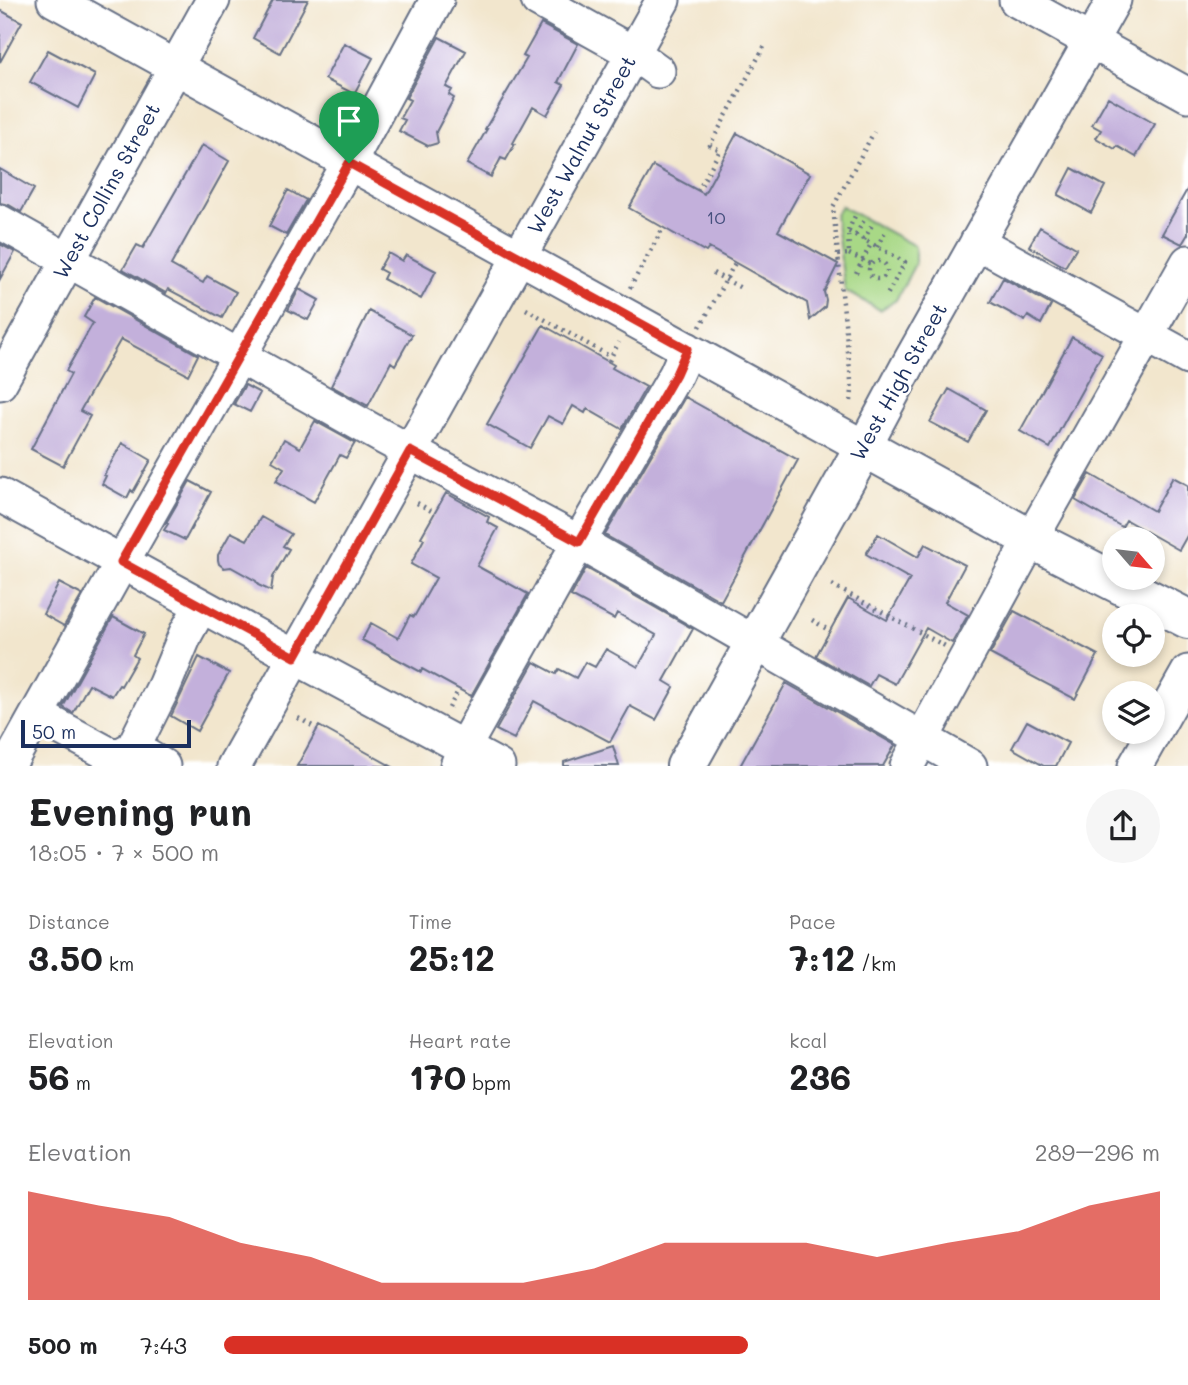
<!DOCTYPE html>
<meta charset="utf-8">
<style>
body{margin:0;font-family:Mali,sans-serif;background:#f6f6f6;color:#202124;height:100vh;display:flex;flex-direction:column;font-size:26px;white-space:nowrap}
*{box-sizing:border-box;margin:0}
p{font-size:23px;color:#757577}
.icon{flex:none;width:38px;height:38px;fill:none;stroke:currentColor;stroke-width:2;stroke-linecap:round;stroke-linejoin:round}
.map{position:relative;height:766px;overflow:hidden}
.sheet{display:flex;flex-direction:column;background:#fff;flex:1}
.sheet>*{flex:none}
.needle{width:46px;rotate:118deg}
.tools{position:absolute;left:1102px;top:527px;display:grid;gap:14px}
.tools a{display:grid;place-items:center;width:63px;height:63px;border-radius:50%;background:#fff;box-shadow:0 4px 10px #0003;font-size:35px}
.scale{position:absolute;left:21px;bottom:18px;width:170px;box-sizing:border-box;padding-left:7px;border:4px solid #1b2f5e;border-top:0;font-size:19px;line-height:24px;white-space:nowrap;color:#1b2f5e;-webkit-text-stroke:5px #fff;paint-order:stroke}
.pin{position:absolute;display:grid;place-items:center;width:60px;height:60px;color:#fff;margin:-72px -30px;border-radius:50% 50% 50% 0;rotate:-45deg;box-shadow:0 0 7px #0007}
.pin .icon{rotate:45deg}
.round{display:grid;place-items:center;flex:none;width:74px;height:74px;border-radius:37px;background:#f6f6f6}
.summary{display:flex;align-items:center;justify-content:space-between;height:119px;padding:0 28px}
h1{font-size:38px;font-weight:700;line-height:52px}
.metrics{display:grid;grid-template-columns:repeat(3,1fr);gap:10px;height:119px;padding:7px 28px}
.metrics div{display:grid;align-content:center}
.metrics b{font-size:35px;font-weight:700}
.metrics small{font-size:19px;font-weight:400}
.metrics p{font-size:19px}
.chart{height:196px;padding:14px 28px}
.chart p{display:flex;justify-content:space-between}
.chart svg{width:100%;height:126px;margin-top:7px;fill:#d93025;opacity:.7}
ul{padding:0 28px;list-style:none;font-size:23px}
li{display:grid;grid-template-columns:112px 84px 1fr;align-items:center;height:52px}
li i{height:18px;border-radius:9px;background:#d93025}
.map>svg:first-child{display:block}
.green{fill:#a8d886;stroke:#628472;stroke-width:2}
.building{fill:#c3b0db}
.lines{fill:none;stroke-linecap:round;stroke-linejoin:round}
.minor-casing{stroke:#666f85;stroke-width:37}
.highway-casing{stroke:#666f85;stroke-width:42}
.path{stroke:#666f85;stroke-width:4.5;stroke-dasharray:2 5;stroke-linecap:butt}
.minor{stroke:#fff;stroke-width:33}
.highway{stroke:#fff;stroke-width:38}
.route-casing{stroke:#fff;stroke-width:14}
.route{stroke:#d93025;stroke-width:9}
.labels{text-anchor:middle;stroke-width:5;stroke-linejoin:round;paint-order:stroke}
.number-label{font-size:18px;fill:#454f7d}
.street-label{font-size:21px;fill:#1b2f5e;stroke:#fff}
</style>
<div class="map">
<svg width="1188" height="766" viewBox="0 0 1188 766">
<rect width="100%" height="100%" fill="#fff"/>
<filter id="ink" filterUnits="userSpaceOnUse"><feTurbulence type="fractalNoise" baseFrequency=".0143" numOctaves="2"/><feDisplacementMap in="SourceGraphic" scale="14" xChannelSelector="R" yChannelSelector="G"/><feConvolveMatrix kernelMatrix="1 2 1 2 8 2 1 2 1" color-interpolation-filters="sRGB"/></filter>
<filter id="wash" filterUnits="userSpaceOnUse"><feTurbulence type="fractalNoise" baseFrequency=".00686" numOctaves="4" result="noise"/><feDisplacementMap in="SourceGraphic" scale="28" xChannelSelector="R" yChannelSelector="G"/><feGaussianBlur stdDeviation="1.57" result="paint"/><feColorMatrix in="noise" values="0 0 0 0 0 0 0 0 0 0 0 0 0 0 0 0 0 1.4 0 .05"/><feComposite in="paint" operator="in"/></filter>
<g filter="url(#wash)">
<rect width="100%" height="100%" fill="#f2e6cd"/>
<path class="green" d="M841 206 915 246V264L906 281 896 300 880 310 845 291 835 215Z"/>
<g id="blocks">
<path class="building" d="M273 0H308L280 53 253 38Z
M0 10 22 22 0 62Z
M541 24 578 44 558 82 564 85 547 115 533 107 513 143 515 144 506 160 501 158 491 177 467 164 487 129H485L527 58 523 56Z
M439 37 466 51 446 87 452 90 449 95 454 98 436 132 438 143 428 146 399 131 405 120 400 118 410 100 406 98Z
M344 43 373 58 354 94 325 79Z
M48 50 95 75 78 108 30 82Z
M1108 97 1155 124 1136 157 1117 146 1115 149 1096 138 1101 130 1092 125Z
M737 133 810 174 778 231 838 264 824 292 826 300 825 307 810 320 807 303 709 248 706 252 629 208 653 166 704 194Z
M202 145 229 161 171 265 203 283 207 276 236 292 222 318 168 289 166 293 123 269 137 245 143 248Z
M1072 168 1105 186 1091 213 1058 195Z
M0 169 34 189 21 212 9 205 0 203Z
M1188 188V234L1182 244 1162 234Z
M288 190 306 200 286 235 269 226Z
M1040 227 1076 248 1065 267 1029 246Z
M0 244 15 252 0 279Z
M388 253 402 261 406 255 436 271 421 299 383 279 386 273 379 269Z
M1003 278 1051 305 1041 324 1028 316 1025 321 990 302Z
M299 289 319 300 308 320 288 310Z
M95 297 198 355 188 375 121 339 80 411 90 416 63 466 31 449 71 374 66 371 93 323 84 317Z
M369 311 412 335 395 365 391 362 368 406 331 386Z
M543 325 614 365 612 368 646 387 622 429 587 409 585 413 573 406 563 424 548 416 530 448 487 424Z
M1072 337 1102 354 1050 448 1020 431Z
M245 385 260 393 250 412 234 404Z
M949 389 986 410 968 442 930 422Z
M685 397 798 460 721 601 605 535Z
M315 421 355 443 346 458 340 455 314 502 276 481 284 468 272 461 284 439 300 448Z
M122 443 151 460 133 492 131 490 127 498 102 484 106 476 104 475Z
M1090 474 1154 511 1173 477 1188 485V534L1179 550 1126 520 1122 527 1075 500Z
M190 481 211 492 185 540 164 530 168 524 166 523Z
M446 493 489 517 487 522 498 528 477 566 528 594 471 696 422 669 421 672 362 640 371 623 398 638 410 615 414 617 436 578 411 564 424 539 421 537Z
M261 517 291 534 283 546 289 549 273 577 271 591 258 585 256 581 231 567 224 568 219 564 218 560V555L231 532 247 540Z
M878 534 918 557 925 544 965 565 945 602 968 615 952 643 926 628 895 684 876 674 869 686 816 656 848 598 887 620 910 579 866 554Z
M586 568 693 629 664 681 674 687 656 720 630 706 610 742 534 701 514 739 496 730 534 662 556 674 559 669 576 678 585 662 595 667 606 649 638 667 656 635 617 613 614 619 571 596Z
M59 583 82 595 64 626 43 614Z
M1014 611 1098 655 1075 699 990 654Z
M113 617 144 634 133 655 137 658 121 686 119 685 112 696 89 684 73 713 63 707Z
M199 657 229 673 197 731 171 716Z
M786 683 895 745 883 766H740Z
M1027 721 1068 743 1056 766H1044L1012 748Z
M319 726 391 766H297Z
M613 746 619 766H564V762Z"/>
</g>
</g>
<g filter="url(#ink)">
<use href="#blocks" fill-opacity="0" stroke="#666f85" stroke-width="2"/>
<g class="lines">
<defs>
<path id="minor" d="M54 0 864 447 909 363 1114 0
M538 0 633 53 658 71
M1016 0 1188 95
M0 222 385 438 579 542 970 766
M977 242 1188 358
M0 383 213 0
M0 495 295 657 498 766
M37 715 109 754 120 755 133 748
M8 766 122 562 349 163 437 0
M163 766 133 748 164 686 186 633 201 606
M234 766 663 0
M457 766 464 747 579 542 676 374 687 349
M907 766 1031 539 1188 262
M1135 766 1188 672"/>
<path id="highway" d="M686 766 864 447 1031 539 1188 619"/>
</defs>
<use href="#minor" class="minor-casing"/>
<use href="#highway" class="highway-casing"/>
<path class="path" d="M698 191 720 150 710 145 764 47
M848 231 856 214
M856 235 865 218
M864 240 873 223
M877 247 886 230
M849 254 871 264
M838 255 849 254 848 231 905 262 887 295
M869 270a9 9 0 1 1 18 0a9 9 0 1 1-18 0Z
M713 273 743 289
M856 273 871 244
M630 288 663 228
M526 309 611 357
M700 327 735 263
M609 361 619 342
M851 401 852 390 833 207 874 132
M417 503 435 513
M832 585 945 646
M812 620 830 631
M449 708 459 689
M298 718 318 729"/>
<use href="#minor" class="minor"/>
<use href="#highway" class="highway"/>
</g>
</g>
<g class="lines" filter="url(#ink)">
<defs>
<path id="route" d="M349 163 687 349 676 374 579 542 410 451 295 657 121 562Z"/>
</defs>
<use href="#route" class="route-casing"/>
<use href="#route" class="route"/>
</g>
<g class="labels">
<g class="number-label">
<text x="716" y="224">10</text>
</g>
<g class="street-label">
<text transform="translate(582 145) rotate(-61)" y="7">West Walnut Street</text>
<text transform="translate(107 191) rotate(-61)" y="7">West Collins Street</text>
<text transform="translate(899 382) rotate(-61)" y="7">West High Street</text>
</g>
</g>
</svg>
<div class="tools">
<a><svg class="needle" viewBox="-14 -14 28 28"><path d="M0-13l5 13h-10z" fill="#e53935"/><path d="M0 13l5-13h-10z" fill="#757577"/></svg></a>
<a><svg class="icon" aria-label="locate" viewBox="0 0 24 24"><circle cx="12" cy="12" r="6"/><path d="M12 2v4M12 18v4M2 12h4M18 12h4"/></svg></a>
<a><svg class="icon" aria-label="layers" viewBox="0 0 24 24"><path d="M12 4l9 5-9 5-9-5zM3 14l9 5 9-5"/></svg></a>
</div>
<div class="scale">50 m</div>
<div class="pin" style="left:349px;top:163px;background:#1e9e55"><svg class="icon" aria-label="arrive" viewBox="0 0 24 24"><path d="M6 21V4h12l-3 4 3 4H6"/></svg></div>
</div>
<section class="sheet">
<div class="summary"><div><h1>Evening run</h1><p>18:05 · 7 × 500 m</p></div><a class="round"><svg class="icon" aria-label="share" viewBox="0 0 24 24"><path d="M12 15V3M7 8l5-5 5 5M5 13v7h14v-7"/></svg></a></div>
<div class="metrics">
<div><p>Distance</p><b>3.50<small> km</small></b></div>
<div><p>Time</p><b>25:12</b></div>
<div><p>Pace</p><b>7:12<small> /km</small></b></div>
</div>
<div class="metrics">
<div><p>Elevation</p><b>56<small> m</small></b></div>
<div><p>Heart rate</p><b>170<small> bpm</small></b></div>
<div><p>kcal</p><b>236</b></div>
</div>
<div class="chart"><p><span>Elevation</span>289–296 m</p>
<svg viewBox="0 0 160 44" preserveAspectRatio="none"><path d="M0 44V6L10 11L20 15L30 24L40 29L50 38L60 38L70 38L80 33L90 24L100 24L110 24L120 29L130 24L140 20L150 11L160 6V44z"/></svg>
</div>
<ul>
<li><b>500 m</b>7:43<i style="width:56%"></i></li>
</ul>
</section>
